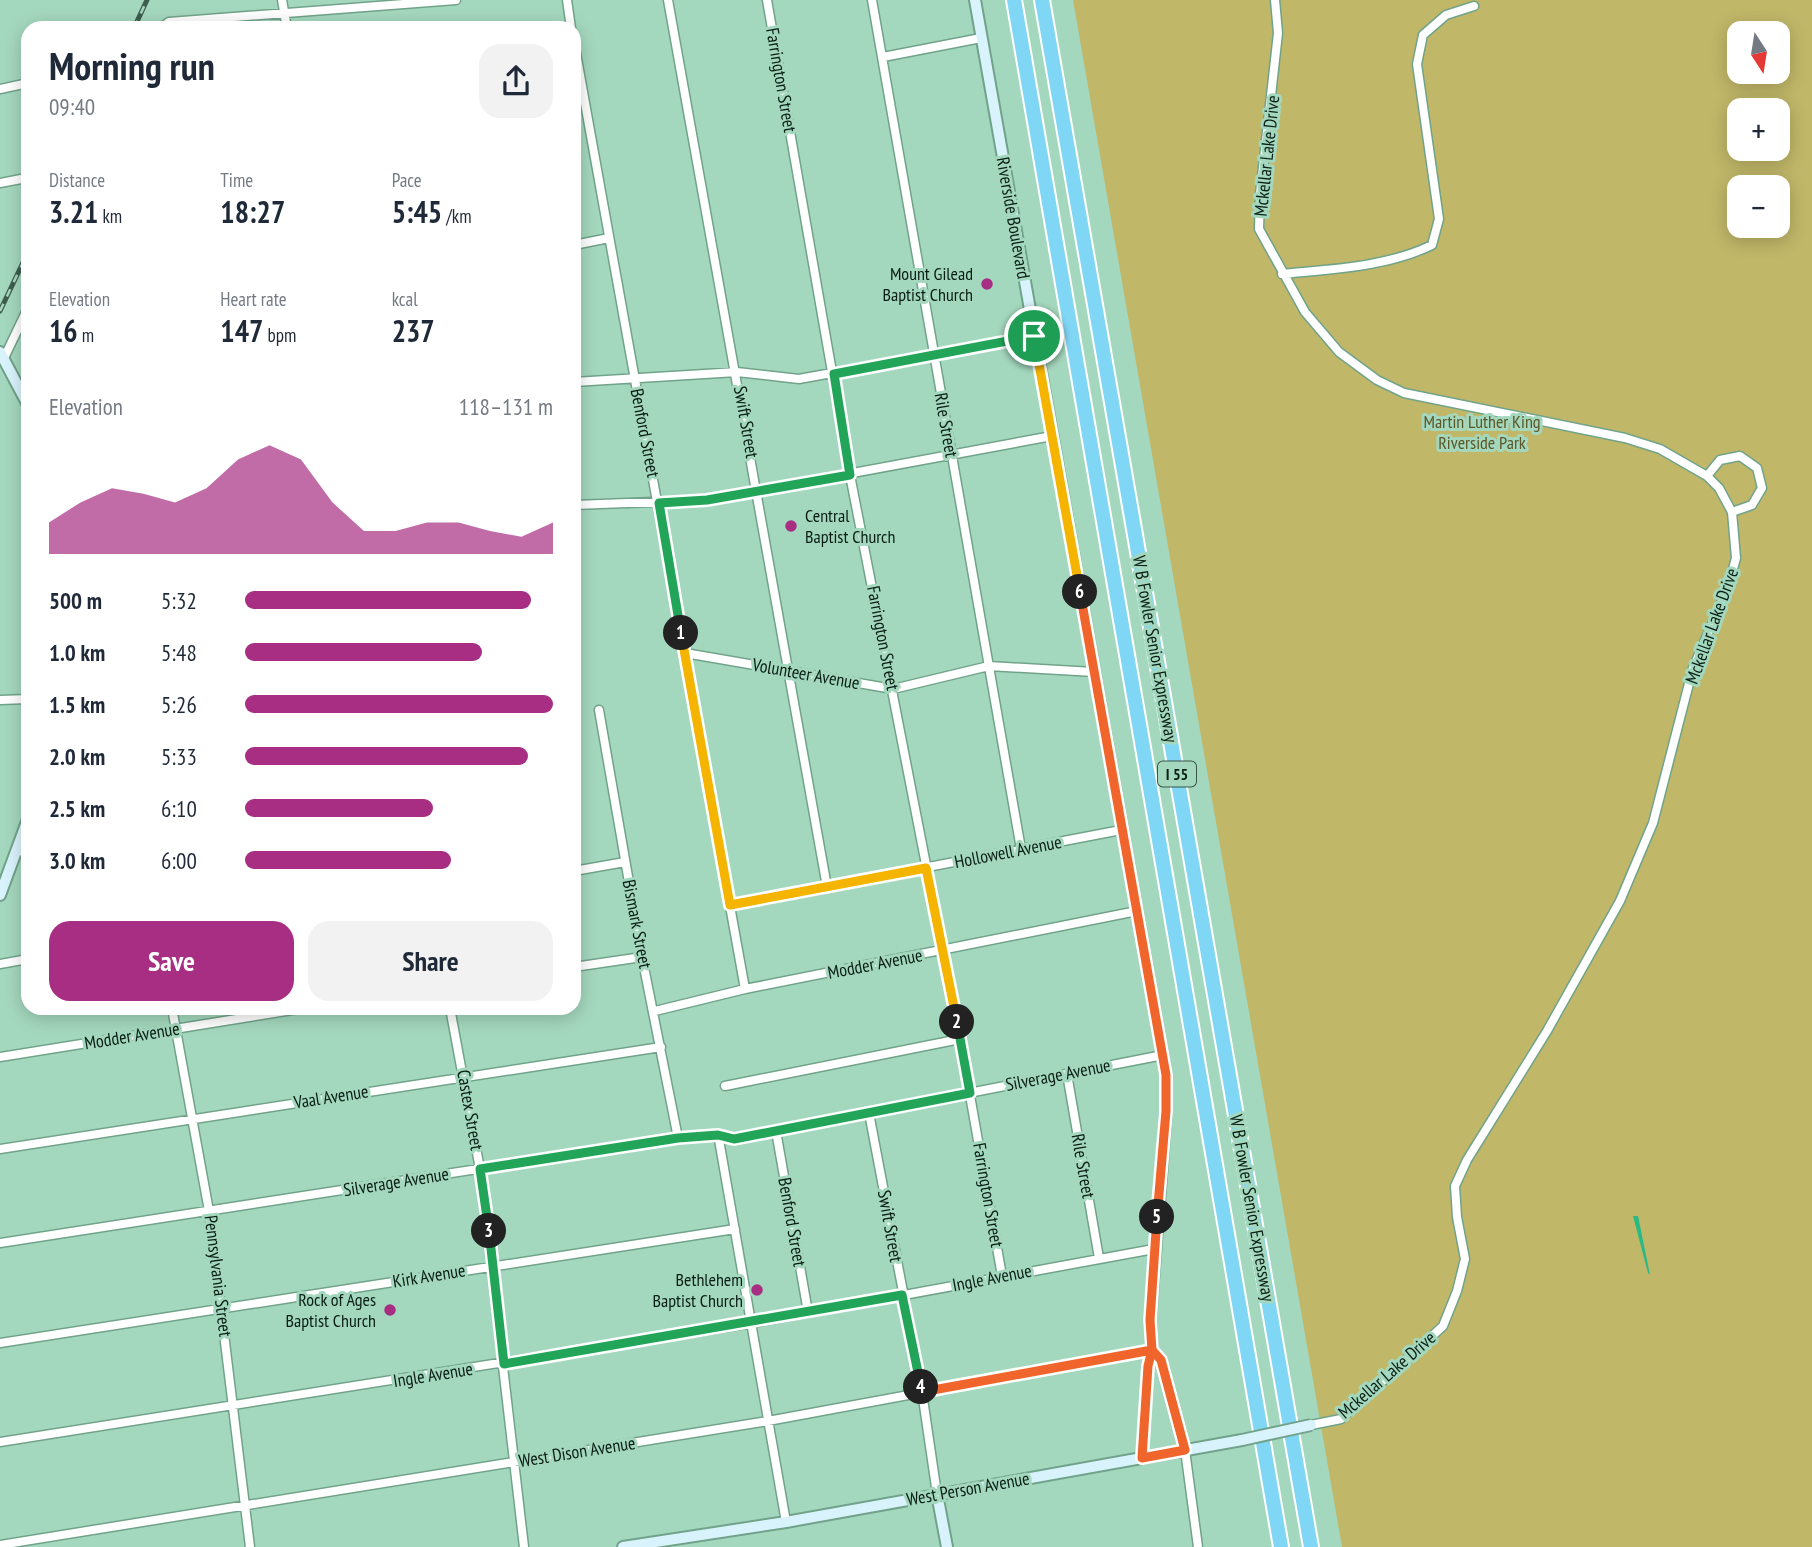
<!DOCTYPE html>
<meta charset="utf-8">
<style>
body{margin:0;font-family:"PT Sans Narrow",sans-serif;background:#f2f2f3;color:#1f2937;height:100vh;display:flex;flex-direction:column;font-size:26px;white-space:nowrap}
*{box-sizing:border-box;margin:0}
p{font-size:23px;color:#747a83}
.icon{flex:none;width:38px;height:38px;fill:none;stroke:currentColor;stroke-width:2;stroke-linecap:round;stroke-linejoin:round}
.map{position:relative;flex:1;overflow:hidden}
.drawer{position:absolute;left:21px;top:21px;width:560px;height:994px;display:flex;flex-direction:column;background:#fff;border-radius:21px;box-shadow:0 4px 18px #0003}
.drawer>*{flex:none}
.needle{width:46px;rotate:168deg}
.buttons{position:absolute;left:1727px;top:21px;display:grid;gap:14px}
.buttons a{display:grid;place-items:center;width:63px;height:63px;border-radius:14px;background:#fff;box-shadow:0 4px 18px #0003;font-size:35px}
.pin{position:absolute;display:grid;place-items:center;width:60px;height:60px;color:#fff;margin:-30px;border:4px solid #fff;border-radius:50%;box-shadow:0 2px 7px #0007}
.km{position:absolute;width:35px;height:35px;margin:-18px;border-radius:50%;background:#222;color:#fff;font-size:19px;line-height:35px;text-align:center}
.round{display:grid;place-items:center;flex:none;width:74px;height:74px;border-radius:21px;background:#f2f2f3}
.overview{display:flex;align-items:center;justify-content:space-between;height:119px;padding:0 28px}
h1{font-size:38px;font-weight:700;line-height:52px}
.metrics{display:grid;grid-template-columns:repeat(3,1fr);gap:10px;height:119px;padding:7px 28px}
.metrics div{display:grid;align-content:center}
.metrics b{font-size:30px;font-weight:700}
.metrics small{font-size:19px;font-weight:400}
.metrics p{font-size:19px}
.chart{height:196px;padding:14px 28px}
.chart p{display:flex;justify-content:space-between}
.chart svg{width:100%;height:126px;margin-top:7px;fill:#a72e82;opacity:.7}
.button{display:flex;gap:14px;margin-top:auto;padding:14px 28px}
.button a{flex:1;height:80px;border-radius:21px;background:#a72e82;color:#fff;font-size:28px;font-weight:700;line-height:80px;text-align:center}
.button a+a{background:#f2f2f3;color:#1f2937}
ul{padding:0 28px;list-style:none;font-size:23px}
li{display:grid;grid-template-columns:112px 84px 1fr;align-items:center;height:52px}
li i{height:18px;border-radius:9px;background:#a72e82}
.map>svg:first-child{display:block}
.green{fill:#c0b769;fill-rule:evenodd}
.water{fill:#28b984}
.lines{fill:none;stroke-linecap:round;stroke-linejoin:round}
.street-casing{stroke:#71a38a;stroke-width:11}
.secondary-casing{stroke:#71a38a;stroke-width:14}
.highway-casing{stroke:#fff;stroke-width:18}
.street{stroke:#fff;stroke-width:8}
.secondary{stroke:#d9f3fc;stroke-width:10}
.highway{stroke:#80d6f5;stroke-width:14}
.rail-casing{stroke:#3e5d4e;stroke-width:5}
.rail{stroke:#a4d8be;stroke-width:2.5;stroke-dasharray:8;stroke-linecap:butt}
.secondary-bridge-casing{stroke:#71a38a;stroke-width:14;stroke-linecap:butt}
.secondary-bridge{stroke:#d9f3fc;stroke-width:10}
.split-1-casing{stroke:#fff;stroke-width:14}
.split-2-casing{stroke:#fff;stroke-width:14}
.split-3-casing{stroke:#fff;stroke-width:14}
.split-4-casing{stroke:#fff;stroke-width:14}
.split-5-casing{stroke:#fff;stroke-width:14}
.split-6-casing{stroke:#fff;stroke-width:14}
.split-7-casing{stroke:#fff;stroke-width:14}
.split-1{stroke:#22a559;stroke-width:9}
.split-2{stroke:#f5b400;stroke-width:9}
.split-3{stroke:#22a559;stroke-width:9}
.split-4{stroke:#22a559;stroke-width:9}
.split-5{stroke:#f0652b;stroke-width:9}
.split-6{stroke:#f0652b;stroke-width:9}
.split-7{stroke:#f5b400;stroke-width:9}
.poi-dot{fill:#a72e82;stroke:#a4d8be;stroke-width:2.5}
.labels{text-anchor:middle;stroke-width:6;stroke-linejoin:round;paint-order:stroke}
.shield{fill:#a4d8be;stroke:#385547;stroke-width:2}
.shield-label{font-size:16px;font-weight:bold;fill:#091d14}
.street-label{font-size:18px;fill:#091d14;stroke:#a4d8be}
.poi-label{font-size:18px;fill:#091d14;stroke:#a4d8be;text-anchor:end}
.park-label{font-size:18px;fill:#5c5626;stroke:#a4d8be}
</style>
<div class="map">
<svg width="1812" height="1547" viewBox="0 0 1812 1547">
<rect width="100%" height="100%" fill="#a4d8be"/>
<path class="green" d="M1073 0H1812V1547H1342ZM1740 33H1778V72H1740ZM1740 110H1778V149H1740ZM1740 187H1778V226H1740Z"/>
<path class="water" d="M1633 1216H1638L1650 1275 1648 1273Z"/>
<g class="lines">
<defs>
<path id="street" d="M282 0 287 28
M567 0 571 28
M668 0 827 887
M767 0 850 475 960 1039 1002 1276
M872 0 1021 849
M1275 0 1278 33 1260 194 1259 229 1305 312 1339 352 1377 380 1404 393 1625 438 1660 449 1707 476 1719 488 1732 512 1736 558 1728 587 1693 668 1653 823 1620 901 1547 1031 1467 1160 1455 1186 1457 1217 1465 1259 1457 1291 1443 1326 1341 1419 1311 1425
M161 28 169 22 456 0
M574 42 745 989
M883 57 981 38
M0 89 28 83
M0 183 21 179
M574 245 609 238
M1282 274C1332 269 1387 267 1432 245L1439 219 1417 64 1423 35 1446 15 1474 6
M4 358 28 308
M574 382 737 372 799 379 1034 336
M1707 476 1720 460 1740 456 1757 468 1762 488 1752 505 1732 512
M574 505 707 500 1052 436
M685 653 893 689 989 666 1094 672
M0 700 28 699
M599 710 642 957 678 1138
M16 850 28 853
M574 871 625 862
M730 905 1121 830
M0 964 28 959
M574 967 642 957
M172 1008 209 1211 250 1547
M450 1008 480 1169 524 1547
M655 1011 745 989 1137 911
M0 1057 305 1008
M1067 1074 1099 1258
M725 1086 960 1039
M869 1113 922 1392 937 1494
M776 1131 808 1312
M718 1134 786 1522
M0 1149 661 1047
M0 1243 678 1138 718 1134 734 1139 1163 1055
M0 1343 735 1229
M0 1442 752 1323 1154 1249
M1185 1450 1198 1547
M0 1545 768 1421 1152 1350 1148 1366 1142 1458"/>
<path id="secondary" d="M975 0 1166 1075V1111L1150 1320 1152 1350 1161 1360 1185 1450
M0 352 28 405
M0 895 28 819
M937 1494 947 1547
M623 1547 786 1522 1242 1440"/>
<path id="highway" d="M1014 0 1281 1547
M1042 0 1311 1547"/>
</defs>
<use href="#street" class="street-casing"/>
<use href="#secondary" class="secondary-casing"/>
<use href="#highway" class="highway-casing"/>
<use href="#street" class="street"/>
<use href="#secondary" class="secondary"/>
<use href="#highway" class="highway"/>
<defs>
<path id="rail" d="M134 28 147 0
M0 311 28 252"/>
</defs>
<use href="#rail" class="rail-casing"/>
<use href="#rail" class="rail"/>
<defs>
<path id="secondary-bridge" d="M1242 1440 1311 1425"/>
</defs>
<use href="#secondary-bridge" class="secondary-bridge-casing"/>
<use href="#secondary-bridge" class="secondary-bridge"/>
</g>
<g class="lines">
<defs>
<path id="split-1" d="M681 633 659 503 707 500 850 475 834 374 1034 336"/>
<path id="split-2" d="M681 633 730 905 926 868 957 1022"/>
<path id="split-3" d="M489 1231 480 1169 678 1138 718 1135 734 1139 970 1093 957 1022"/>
<path id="split-4" d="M489 1231 504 1364 902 1295 921 1387"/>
<path id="split-5" d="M921 1387 922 1392 1152 1350 1161 1360 1185 1450 1142 1458 1148 1366 1152 1350 1150 1320 1157 1217"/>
<path id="split-6" d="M1080 592 1166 1075V1111L1157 1217"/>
<path id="split-7" d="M1034 336 1080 592"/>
</defs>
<use href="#split-1" class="split-1-casing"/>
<use href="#split-2" class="split-2-casing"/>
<use href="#split-3" class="split-3-casing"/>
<use href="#split-4" class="split-4-casing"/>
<use href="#split-5" class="split-5-casing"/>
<use href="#split-6" class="split-6-casing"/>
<use href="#split-7" class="split-7-casing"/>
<use href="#split-1" class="split-1"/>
<use href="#split-2" class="split-2"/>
<use href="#split-3" class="split-3"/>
<use href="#split-4" class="split-4"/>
<use href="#split-5" class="split-5"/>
<use href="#split-6" class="split-6"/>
<use href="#split-7" class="split-7"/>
</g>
<g class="poi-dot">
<circle cx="987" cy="284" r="7"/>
<circle cx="791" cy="526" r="7"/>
<circle cx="757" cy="1290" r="7"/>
<circle cx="390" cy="1310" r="7"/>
</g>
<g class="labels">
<rect class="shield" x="1158" y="761.5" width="38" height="25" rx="5"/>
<g class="shield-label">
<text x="1177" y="780">I 55</text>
</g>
<g class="street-label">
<text transform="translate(781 80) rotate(80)" y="6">Farrington Street</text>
<text transform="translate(1267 156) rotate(-84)" y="6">Mckellar Lake Drive</text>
<text transform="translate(1013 218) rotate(80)" y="6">Riverside Boulevard</text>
<text transform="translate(746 422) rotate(80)" y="6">Swift Street</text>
<text transform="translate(946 425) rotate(80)" y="6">Rile Street</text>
<text transform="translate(645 433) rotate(79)" y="6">Benford Street</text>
<text transform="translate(1712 626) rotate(-70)" y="6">Mckellar Lake Drive</text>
<text transform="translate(883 638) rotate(79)" y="6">Farrington Street</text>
<text transform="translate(1155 649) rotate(80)" y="6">W B Fowler Senior Expressway</text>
<text transform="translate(806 674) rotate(10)" y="6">Volunteer Avenue</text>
<text transform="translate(1008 852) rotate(-11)" y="6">Hollowell Avenue</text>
<text transform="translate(637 924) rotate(79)" y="6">Bismark Street</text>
<text transform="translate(875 964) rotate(-11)" y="6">Modder Avenue</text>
<text transform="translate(132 1036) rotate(-9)" y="6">Modder Avenue</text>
<text transform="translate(1058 1075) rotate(-11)" y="6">Silverage Avenue</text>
<text transform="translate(331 1097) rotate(-9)" y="6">Vaal Avenue</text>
<text transform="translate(470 1110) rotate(80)" y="6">Castex Street</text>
<text transform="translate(1083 1166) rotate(80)" y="6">Rile Street</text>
<text transform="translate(396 1182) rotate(-9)" y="6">Silverage Avenue</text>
<text transform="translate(988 1195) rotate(80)" y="6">Farrington Street</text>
<text transform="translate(1252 1208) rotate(80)" y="6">W B Fowler Senior Expressway</text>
<text transform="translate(792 1222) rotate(80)" y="6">Benford Street</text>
<text transform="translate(890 1226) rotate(80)" y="6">Swift Street</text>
<text transform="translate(218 1276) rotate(83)" y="6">Pennsylvania Street</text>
<text transform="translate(429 1276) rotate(-9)" y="6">Kirk Avenue</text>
<text transform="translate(992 1278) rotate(-11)" y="6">Ingle Avenue</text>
<text transform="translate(433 1375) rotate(-9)" y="6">Ingle Avenue</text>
<text transform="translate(1387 1375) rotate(-41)" y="6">Mckellar Lake Drive</text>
<text transform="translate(577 1452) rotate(-9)" y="6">West Dison Avenue</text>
<text transform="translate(968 1489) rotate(-10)" y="6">West Person Avenue</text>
</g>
<g class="poi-label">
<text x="973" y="280">Mount Gilead<tspan x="973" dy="21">Baptist Church</tspan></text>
<text x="805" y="522" text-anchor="start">Central<tspan x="805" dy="21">Baptist Church</tspan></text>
<text x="743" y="1286">Bethlehem<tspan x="743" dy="21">Baptist Church</tspan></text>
<text x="376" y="1306">Rock of Ages<tspan x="376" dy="21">Baptist Church</tspan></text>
</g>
<g class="park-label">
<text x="1482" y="428">Martin Luther King<tspan x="1482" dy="21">Riverside Park</tspan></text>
</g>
</g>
</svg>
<div class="buttons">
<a><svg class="needle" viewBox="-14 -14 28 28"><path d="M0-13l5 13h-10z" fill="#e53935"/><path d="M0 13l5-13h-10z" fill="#747a83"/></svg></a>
<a>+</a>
<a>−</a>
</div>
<div class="pin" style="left:1034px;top:336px;background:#1e9e55"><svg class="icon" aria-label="arrive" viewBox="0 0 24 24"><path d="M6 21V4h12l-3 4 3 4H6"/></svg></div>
<b class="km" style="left:681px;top:633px">1</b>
<b class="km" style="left:957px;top:1022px">2</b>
<b class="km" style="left:489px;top:1231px">3</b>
<b class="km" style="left:921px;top:1387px">4</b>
<b class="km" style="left:1157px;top:1217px">5</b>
<b class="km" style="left:1080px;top:592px">6</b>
<section class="drawer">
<div class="overview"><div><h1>Morning run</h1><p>09:40</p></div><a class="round"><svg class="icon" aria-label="share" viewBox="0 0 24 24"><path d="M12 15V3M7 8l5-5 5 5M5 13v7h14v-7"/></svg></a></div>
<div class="metrics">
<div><p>Distance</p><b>3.21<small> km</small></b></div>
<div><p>Time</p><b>18:27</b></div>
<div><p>Pace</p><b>5:45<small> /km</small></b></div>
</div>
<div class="metrics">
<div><p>Elevation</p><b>16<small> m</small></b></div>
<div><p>Heart rate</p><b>147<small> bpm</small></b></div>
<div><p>kcal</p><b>237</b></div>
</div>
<div class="chart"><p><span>Elevation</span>118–131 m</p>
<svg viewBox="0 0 160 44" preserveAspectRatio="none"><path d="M0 44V33L10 26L20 21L30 23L40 26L50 21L60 11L70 6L80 11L90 26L100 36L110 36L120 33L130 33L140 36L150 38L160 33V44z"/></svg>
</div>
<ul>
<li><b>500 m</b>5:32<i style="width:93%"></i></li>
<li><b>1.0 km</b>5:48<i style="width:77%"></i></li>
<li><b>1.5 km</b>5:26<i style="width:100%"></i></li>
<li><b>2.0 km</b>5:33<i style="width:92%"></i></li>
<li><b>2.5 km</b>6:10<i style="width:61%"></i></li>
<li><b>3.0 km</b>6:00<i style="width:67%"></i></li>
</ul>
<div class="button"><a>Save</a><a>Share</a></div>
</section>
</div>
